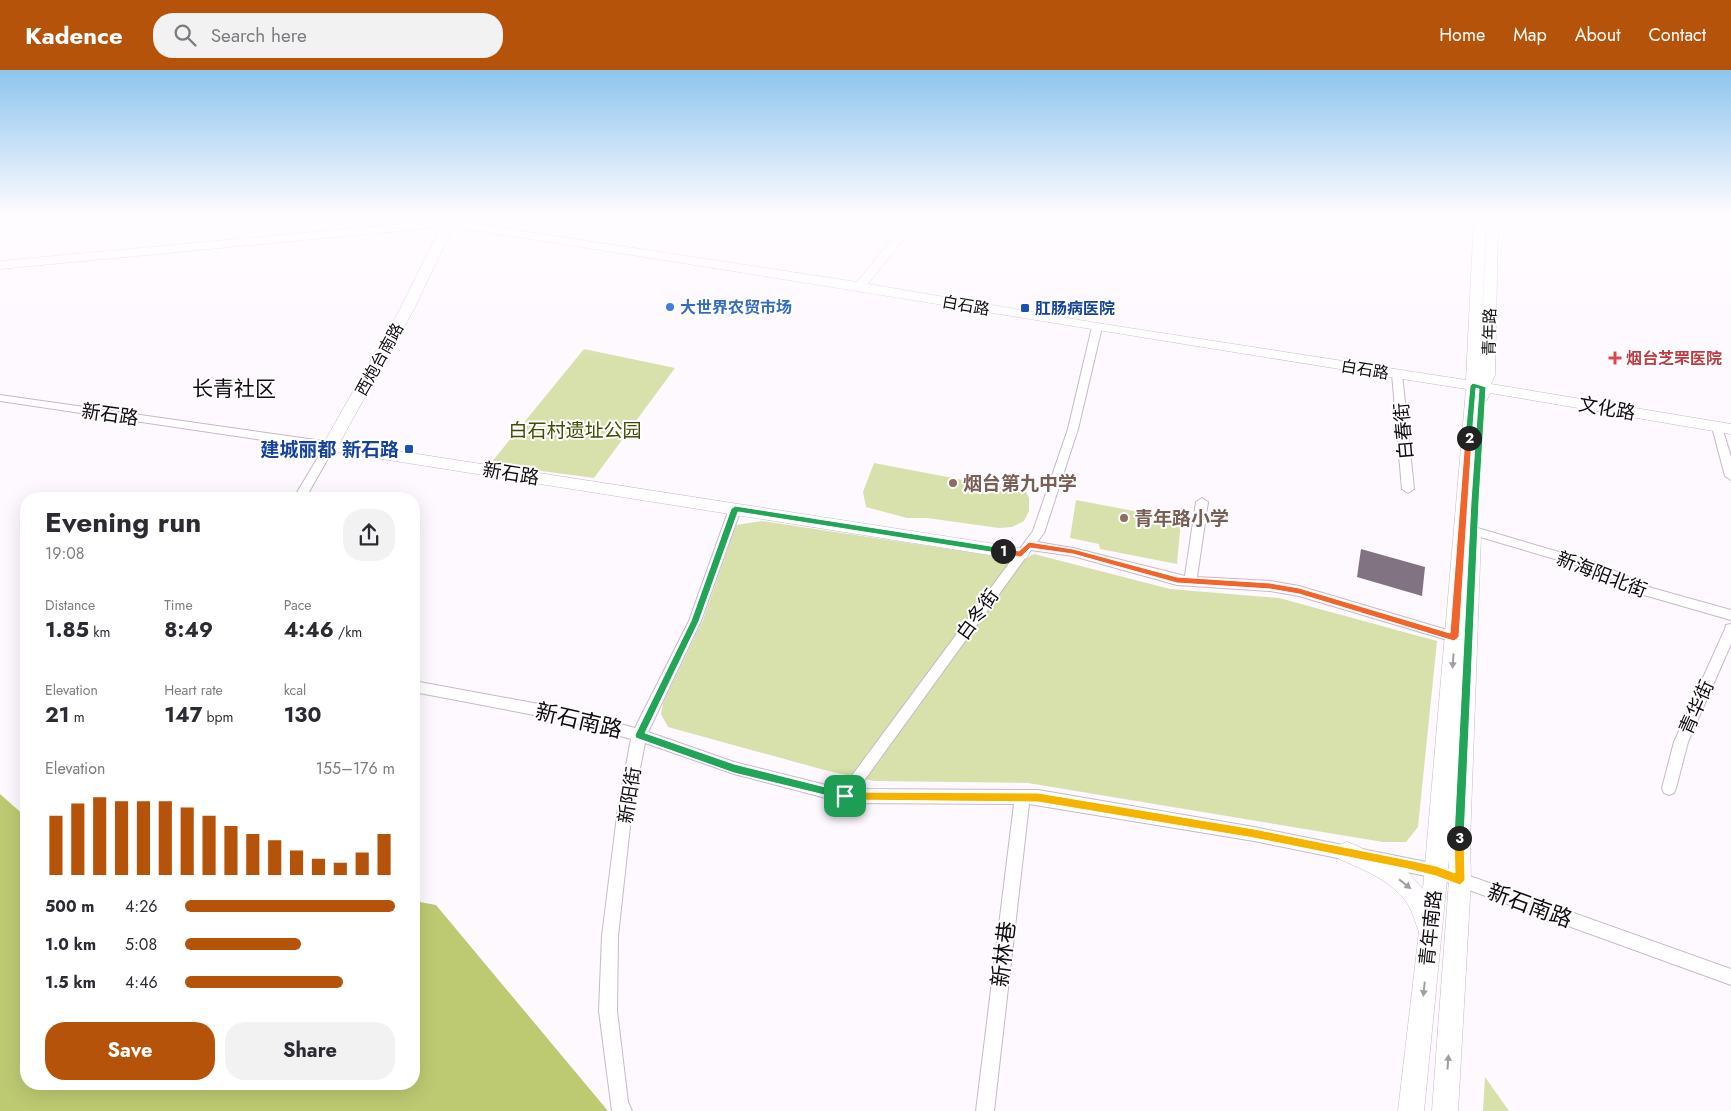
<!DOCTYPE html>
<meta charset="utf-8">
<style>
body{margin:0;font-family:Jost,"Noto Sans SC",sans-serif;background:#f2f2f3;color:#2b2b33;height:100vh;display:flex;flex-direction:column;font-size:19px;white-space:nowrap}
*{box-sizing:border-box;margin:0}
p{font-size:16px;color:#7c7c81}
.icon{flex:none;width:28px;height:28px;fill:none;stroke:currentColor;stroke-width:2;stroke-linecap:round;stroke-linejoin:round}
.map{position:relative;flex:1;overflow:hidden}
.details{position:absolute;left:20px;top:422px;width:400px;height:598px;display:flex;flex-direction:column;background:#fff;border-radius:20px;box-shadow:0 5px 20px #0002}
.details>*{flex:none}
.pin{position:absolute;display:grid;place-items:center;width:42px;height:42px;color:#fff;margin:-21px;border-radius:10px;box-shadow:0 2px 8px #0006}
.km{position:absolute;width:25px;height:25px;margin:-12px;border-radius:50%;background:#222;color:#fff;font-size:14px;line-height:25px;text-align:center}
.round{display:grid;place-items:center;flex:none;width:52px;height:52px;border-radius:20px;background:#f2f2f3}
.head{display:flex;align-items:center;justify-content:space-between;height:85px;padding:0 25px}
h1{font-size:28px;font-weight:700;line-height:38px}
.metrics{display:grid;grid-template-columns:repeat(3,1fr);gap:8px;height:85px;padding:5px 25px}
.metrics div{display:grid;align-content:center}
.metrics b{font-size:21px;font-weight:700}
.metrics small{font-size:14px;font-weight:400}
.metrics p{font-size:14px}
.chart{height:140px;padding:10px 25px}
.chart p{display:flex;justify-content:space-between}
.chart svg{width:100%;height:90px;margin-top:5px;stroke:#b45309;stroke-width:6}
.button{display:flex;gap:10px;margin-top:auto;padding:10px 25px}
.button a{flex:1;height:58px;border-radius:20px;background:#b45309;color:#fff;font-size:20px;font-weight:700;line-height:58px;text-align:center}
.button a+a{background:#f2f2f3;color:#2b2b33}
ul{padding:0 25px;list-style:none;font-size:16px}
li{display:grid;grid-template-columns:80px 60px 1fr;align-items:center;height:38px}
li i{height:12px;border-radius:6px;background:#b45309}
header{display:flex;align-items:center;gap:30px;box-sizing:border-box;height:70px;padding:0 25px;background:#b45309;color:#fff}
header strong{font-size:24px}
nav{display:flex;gap:28px;margin-inline-start:auto;font-size:18px}
.search{width:350px;height:45px;background:#f2f2f3;display:flex;align-items:center;gap:12px;box-sizing:border-box;padding:0 18px;border-radius:20px;color:#7c7c81;font-size:19px}
.map>svg:first-child{display:block}
.green{fill:#d8e0ac}
.forest{fill:#beca72}
.building{fill:#817382}
.lines{fill:none;stroke-linecap:round;stroke-linejoin:round}
.street-casing{stroke:#c8b8c9;stroke-width:2}
.secondary-casing{stroke:#c8b8c9;stroke-width:1}
.street{fill:#fff;fill-rule:evenodd}
.secondary{fill:#fff;fill-rule:evenodd}
.oneway{fill:#a09ea0}
.split-1{fill:#22a559;stroke:#fff}
.split-2{fill:#f0652b;stroke:#fff}
.split-3{fill:#22a559;stroke:#fff}
.split-4{fill:#f5b400;stroke:#fff}
.shop-dot{fill:#3f7fe0;stroke:#fff;stroke-width:2}
.transit-dot{fill:#1a4fb4;stroke:#fff;stroke-width:2}
.health-dot{fill:#e0444e;stroke:#fff;stroke-width:2}
.education-dot{fill:#8d6e63;stroke:#fff;stroke-width:2}
.labels{text-anchor:middle;stroke-width:4;stroke-linejoin:round;paint-order:stroke}
.far-street-label{font-size:16px;fill:#110c11;stroke:#fff}
.far-shop-label{font-size:16px;font-weight:bold;fill:#366cbe;stroke:#fff;text-anchor:start}
.far-transit-label{font-size:16px;font-weight:bold;fill:#164399;stroke:#fff;text-anchor:start}
.far-health-label{font-size:16px;font-weight:bold;fill:#be3a42;stroke:#fff;text-anchor:start}
.street-label{font-size:19px;fill:#110c11;stroke:#fff}
.park-label{font-size:19px;fill:#444b05;stroke:#fff}
.transit-label{font-size:19px;font-weight:bold;fill:#164399;stroke:#fff;text-anchor:end}
.education-label{font-size:19px;font-weight:bold;fill:#785e54;stroke:#fff;text-anchor:start}
.quarter-label{font-size:21px;fill:#110c11;stroke:#fff}
.near-street-label{font-size:22px;fill:#110c11;stroke:#fff}
</style>
<header>
<strong>Kadence</strong>
<div class="search"><svg class="icon" aria-label="search" viewBox="0 0 24 24"><circle cx="10" cy="10" r="6"/><path d="M15 15l6 6"/></svg>Search here</div>
<nav><a>Home</a><a>Map</a><a>About</a><a>Contact</a></nav>
</header>
<div class="map">
<svg width="1731" height="1041" viewBox="0 0 1731 1041">
<rect width="100%" height="100%" fill="#fef8ff"/>
<path class="green" d="M584 279 675 298 594 408 490 394Z
M874 393 1026 422 1029 428V441L1024 451 1012 457 999 458 927 448H907L866 437 863 422Z
M1076 430 1181 450 1177 494 1100 479 1099 474 1070 468Z
M762 451 1022 490 1034 484 1170 519 1279 528 1437 571 1418 757 1406 772H1383L1028 713 874 711 828 701 668 657 661 644 663 633 703 550 736 455Z
M1485 1007 1509 1041H1483Z"/>
<path class="forest" d="M0 724 26 747V1014H414V831L436 835 608 1041H0Z"/>
<path class="building" d="M1361 479 1425 497 1422 526 1357 507Z"/>
<g class="lines">
<defs>
<path id="street" d="M1097 254 1102 257 1078 359 1044 463 1037 472 1073 478 1185 506 1196 432 1202 428 1208 432 1197 507 1270 511 1299 516 1454 562 1459 563 1461 567 1459 571 1454 572 1299 526 1270 521 1177 515 1073 486 1031 480 858 719 1038 720 1254 757 1436 794 1731 899V915L1436 808 1254 771 1029 734 994 1041H976L1014 734 845 733 734 704 645 673 632 738 618 866 617 941 628 1032 632 1041H612L599 941 602 866 618 738 631 669 566 651 414 622V611L566 639 635 658 689 551 729 439 735 435 741 439 701 551 648 662 734 692 842 719 1033 461 1068 359 1092 257Z
M1397 301 1402 304 1414 419 1408 423 1402 419 1392 304Z
M0 325 330 372 335 376 305 429H293L323 379 0 331Z
M1717 354 1722 357 1731 387V410L1725 406 1712 357Z
M1474 457 1600 494 1652 518 1731 540V550L1644 525 1592 500 1470 464 1468 461 1470 458Z
M1731 554V574L1688 672 1676 718 1674 723 1669 725 1664 723 1662 718 1674 672 1725 559 1726 555Z"/>
<path id="secondary" d="M446 146H458L456 151 857 212 910 146H922L868 214 1097 253 1466 310 1474 146H1486L1480 306 1486 156 1492 152 1498 156 1495 305 1491 314 1731 354V364L1490 323 1487 330 1479 331 1471 460 1479 461 1481 465 1470 772 1471 810 1458 1041H1432L1449 810V789L1424 1041H1398L1419 862C1415 852 1413 842 1407 833 1391 810 1364 800 1339 789L1336 782 1339 775 1347 772 1355 775 1406 800 1423 819 1466 319C1128 266 791 209 453 157L414 239 340 372 1021 478 1027 480 1029 484 1027 488 1021 490 325 380 322 376 400 239 441 157 0 199V191L444 150Z"/>
</defs>
<use href="#street" class="street-casing"/>
<use href="#secondary" class="secondary-casing"/>
<use href="#street" class="street"/>
<use href="#secondary" class="secondary"/>
</g>
<defs><path id="oneway-solid" d="M-6-.8H1V-3.2L6.5 0L1 3.2V.8H-6Z" transform="scale(1.25)"/></defs>
<g class="oneway">
<use href="#oneway-solid" transform="translate(1453 591) rotate(94)"/>
<use href="#oneway-solid" transform="translate(1405 814) rotate(38)"/>
<use href="#oneway-solid" transform="translate(1424 919) rotate(96)"/>
<use href="#oneway-solid" transform="translate(1448 992) rotate(-86)"/>
</g>
<linearGradient id="sky" x2="0" y2="1"><stop stop-color="#8dc5ee"/><stop offset="0.5" stop-color="#fffcff"/><stop offset="1" stop-color="#fffcff" stop-opacity="0"/></linearGradient>
<rect width="1731" height="291" fill="url(#sky)"/>
<path class="split-1" d="M735 436 1003 478 1007 481 1003 484 738 442 699 551 645 663 734 694 845 722 850 726 848 729 845 730 734 703 636 668 635 665 691 551 731 439Z"/>
<path class="split-2" d="M1469 365 1472 368 1459 567 1454 571 1299 524 1270 519 1177 513 1073 484 1030 478 1021 487 1003 484 999 481 1003 478 1019 481 1029 472 1073 479 1177 507 1270 513 1299 518 1450 563 1465 368Z"/>
<path class="split-3" d="M1473 313 1486 317 1479 431 1464 768 1459 772 1454 768 1471 431 1479 319 1476 318 1472 368 1469 370 1465 368 1470 316Z"/>
<path class="split-4" d="M845 722 1038 723 1254 759 1408 790 1436 796 1455 803 1454 768 1459 763 1464 768 1465 810 1460 815 1436 806 1408 799 1254 768 1038 732 845 730 840 726Z"/>
<circle class="shop-dot" cx="670" cy="237" r="5"/>
<g class="transit-dot">
<rect x="1020" y="233" width="10" height="10" rx="2.5"/>
<rect x="404" y="374" width="10" height="10" rx="2.5"/>
</g>
<path class="health-dot" d="M1612.5 280.5h5v5h5v5h-5v5h-5v-5h-5v-5h5z"/>
<g class="education-dot">
<circle cx="953" cy="413" r="5"/>
<circle cx="1124" cy="448" r="5"/>
</g>
<g class="labels">
<g class="far-street-label">
<text transform="translate(966 235) rotate(10)" y="6">白石路</text>
<text transform="translate(1489 262) rotate(-89)" y="6">青年路</text>
<text transform="translate(379 289) rotate(-61)" y="6">西炮台南路</text>
<text transform="translate(1365 299) rotate(9)" y="6">白石路</text>
</g>
<g class="far-shop-label">
<text x="680" y="243">大世界农贸市场</text>
</g>
<g class="far-transit-label">
<text x="1035" y="244">肛肠病医院</text>
</g>
<g class="far-health-label">
<text x="1626" y="294">烟台芝罘医院</text>
</g>
<g class="street-label">
<text transform="translate(1607 338) rotate(10)" y="7">文化路</text>
<text transform="translate(110 344) rotate(8)" y="7">新石路</text>
<text transform="translate(1403 361) rotate(-95)" y="7">白春街</text>
<text transform="translate(511 403) rotate(9)" y="7">新石路</text>
<text transform="translate(1602 504) rotate(21)" y="7">新海阳北街</text>
<text transform="translate(977 544) rotate(-54)" y="7">白冬街</text>
<text transform="translate(1696 637) rotate(-66)" y="7">青华街</text>
<text transform="translate(629 725) rotate(-81)" y="7">新阳街</text>
<text transform="translate(1430 858) rotate(-84)" y="7">青年南路</text>
</g>
<g class="park-label">
<text x="575" y="367">白石村遗址公园</text>
</g>
<g class="transit-label">
<text x="399" y="386">建城丽都 新石路</text>
</g>
<g class="education-label">
<text x="963" y="420">烟台第九中学</text>
<text x="1134" y="455">青年路小学</text>
</g>
<g class="quarter-label">
<text x="234" y="326">长青社区</text>
</g>
<g class="near-street-label">
<text transform="translate(579 650) rotate(13)" y="8">新石南路</text>
<text transform="translate(1530 835) rotate(20)" y="8">新石南路</text>
<text transform="translate(1003 884) rotate(-83)" y="8">新林巷</text>
</g>
</g>
</svg>
<div class="pin" style="left:845px;top:726px;background:#1e9e55"><svg class="icon" aria-label="arrive" viewBox="0 0 24 24"><path d="M6 21V4h12l-3 4 3 4H6"/></svg></div>
<b class="km" style="left:1003px;top:481px">1</b>
<b class="km" style="left:1469px;top:368px">2</b>
<b class="km" style="left:1459px;top:768px">3</b>
<section class="details">
<div class="head"><div><h1>Evening run</h1><p>19:08</p></div><a class="round"><svg class="icon" aria-label="share" viewBox="0 0 24 24"><path d="M12 15V3M7 8l5-5 5 5M5 13v7h14v-7"/></svg></a></div>
<div class="metrics">
<div><p>Distance</p><b>1.85<small> km</small></b></div>
<div><p>Time</p><b>8:49</b></div>
<div><p>Pace</p><b>4:46<small> /km</small></b></div>
</div>
<div class="metrics">
<div><p>Elevation</p><b>21<small> m</small></b></div>
<div><p>Heart rate</p><b>147<small> bpm</small></b></div>
<div><p>kcal</p><b>130</b></div>
</div>
<div class="chart"><p><span>Elevation</span>155–176 m</p>
<svg viewBox="0 0 160 44" preserveAspectRatio="none"><path d="M5 44V15M15 44V9M25 44V6M35 44V8M45 44V8M55 44V8M65 44V11M75 44V15M85 44V20M95 44V24M105 44V27M115 44V32M125 44V36M135 44V38M145 44V33M155 44V24"/></svg>
</div>
<ul>
<li><b>500 m</b>4:26<i style="width:100%"></i></li>
<li><b>1.0 km</b>5:08<i style="width:55%"></i></li>
<li><b>1.5 km</b>4:46<i style="width:75%"></i></li>
</ul>
<div class="button"><a>Save</a><a>Share</a></div>
</section>
</div>
